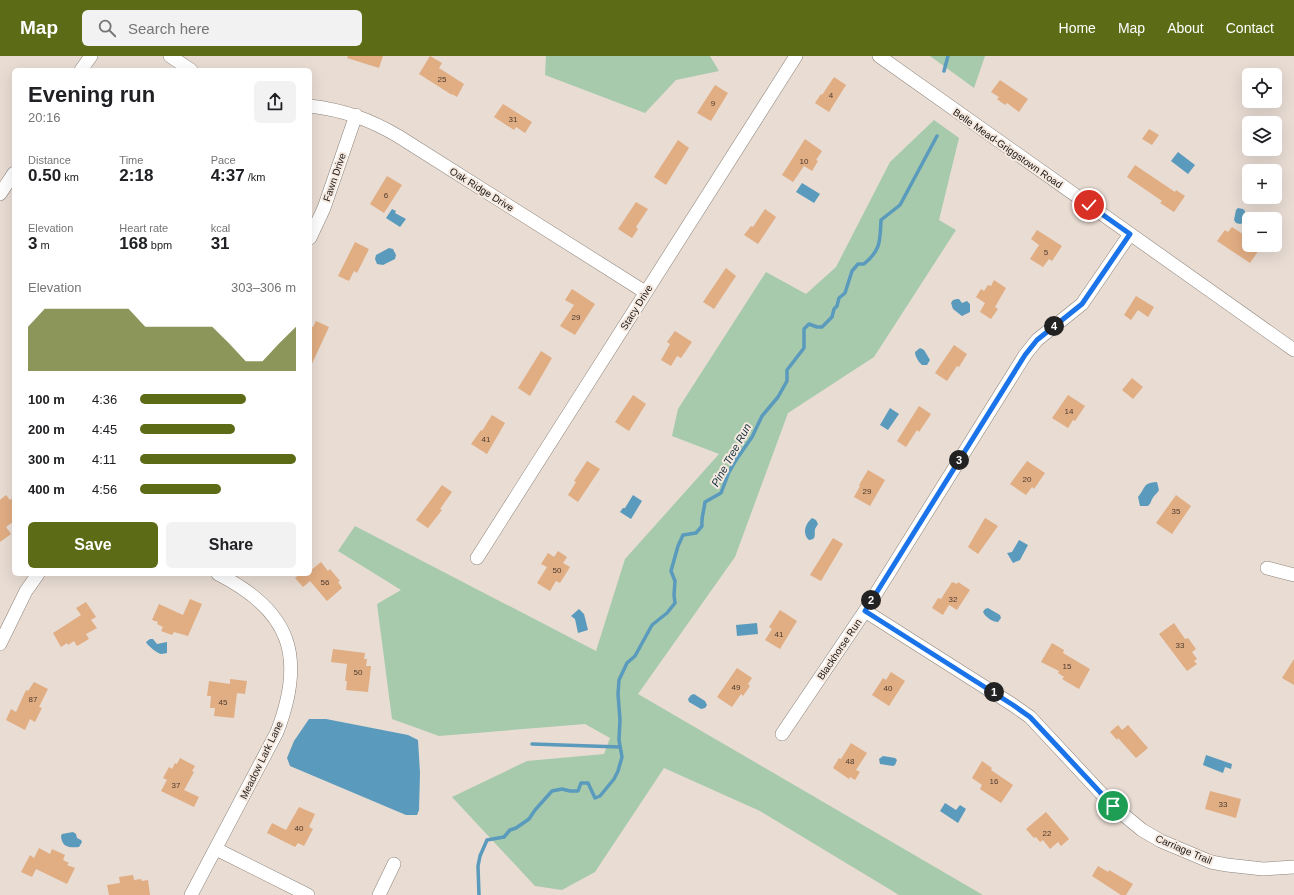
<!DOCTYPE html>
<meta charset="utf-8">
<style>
body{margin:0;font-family:Helvetica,sans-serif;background:#f2f2f2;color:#202124;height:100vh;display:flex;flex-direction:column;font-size:15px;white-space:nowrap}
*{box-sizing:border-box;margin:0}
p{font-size:13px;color:#757577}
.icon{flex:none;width:22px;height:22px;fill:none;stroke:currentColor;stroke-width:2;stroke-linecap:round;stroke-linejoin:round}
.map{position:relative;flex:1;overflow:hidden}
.sheet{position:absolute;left:12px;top:12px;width:300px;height:508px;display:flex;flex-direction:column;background:#fff;border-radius:6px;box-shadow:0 4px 16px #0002}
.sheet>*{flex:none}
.controls{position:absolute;left:1242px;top:12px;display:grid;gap:8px}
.controls a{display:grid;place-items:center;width:40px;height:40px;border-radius:6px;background:#fff;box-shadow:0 4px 16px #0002;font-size:20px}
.pin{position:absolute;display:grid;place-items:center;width:34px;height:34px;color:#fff;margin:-17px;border:2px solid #fff;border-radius:50%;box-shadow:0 1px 4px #0007}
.km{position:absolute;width:20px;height:20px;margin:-10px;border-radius:50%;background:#222;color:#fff;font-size:11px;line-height:20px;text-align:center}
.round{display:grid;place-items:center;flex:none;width:42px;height:42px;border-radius:6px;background:#f2f2f2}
.head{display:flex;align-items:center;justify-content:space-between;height:68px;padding:0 16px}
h1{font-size:22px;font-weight:700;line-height:30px}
.figures{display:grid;grid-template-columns:repeat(3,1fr);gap:6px;height:68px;padding:4px 16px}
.figures div{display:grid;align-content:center}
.figures b{font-size:17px;font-weight:700}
.figures small{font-size:11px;font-weight:400}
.figures p{font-size:11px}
.chart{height:112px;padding:8px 16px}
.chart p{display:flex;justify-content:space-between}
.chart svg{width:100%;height:72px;margin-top:4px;fill:#5c6b16;opacity:.7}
.cta{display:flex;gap:8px;margin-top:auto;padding:8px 16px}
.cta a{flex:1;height:46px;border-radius:6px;background:#5c6b16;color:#fff;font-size:16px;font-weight:700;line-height:46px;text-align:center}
.cta a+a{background:#f2f2f2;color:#202124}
ul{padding:0 16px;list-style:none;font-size:13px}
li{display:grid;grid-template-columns:64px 48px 1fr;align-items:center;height:30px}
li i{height:10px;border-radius:5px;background:#5c6b16}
header{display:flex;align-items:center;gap:24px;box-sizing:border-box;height:56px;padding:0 20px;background:#5c6b16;color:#fff}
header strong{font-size:19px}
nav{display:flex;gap:22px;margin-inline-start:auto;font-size:14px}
.search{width:280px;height:36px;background:#f2f2f2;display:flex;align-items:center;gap:10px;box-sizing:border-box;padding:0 14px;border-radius:6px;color:#757577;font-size:15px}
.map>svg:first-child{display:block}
.green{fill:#a7caad}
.water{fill:#5a9abc}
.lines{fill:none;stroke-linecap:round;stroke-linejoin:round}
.stream{stroke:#5a9abc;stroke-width:3.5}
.building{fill:#e1ad83}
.minor-casing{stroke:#8c8279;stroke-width:14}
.minor{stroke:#fff;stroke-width:13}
.route-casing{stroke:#fff;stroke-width:8}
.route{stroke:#1a73e8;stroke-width:5}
.labels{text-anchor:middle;stroke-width:4;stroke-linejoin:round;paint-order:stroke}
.number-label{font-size:8px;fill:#4c3c30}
.street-label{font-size:10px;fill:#1b1714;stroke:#f5e9e0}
.water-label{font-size:11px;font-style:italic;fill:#133140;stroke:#f5e9e0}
</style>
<header>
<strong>Map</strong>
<div class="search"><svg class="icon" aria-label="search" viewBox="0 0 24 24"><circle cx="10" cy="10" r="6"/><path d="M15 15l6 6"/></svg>Search here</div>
<nav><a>Home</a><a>Map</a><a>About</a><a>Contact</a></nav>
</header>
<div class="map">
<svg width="1294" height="839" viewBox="0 0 1294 839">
<rect width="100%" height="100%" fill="#e8dcd3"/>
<path class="green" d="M546 0H710L719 15 676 24 645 57 545 19Z
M930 0H985L974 32Z
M934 64 959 82 939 164 956 174 874 301 788 357 735 501 638 638 983 839H899L760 755 664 712 595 816 562 834 535 830 452 741 527 705 604 698 610 682 585 668 439 680 392 663 377 548 401 534 338 495 355 470 596 595 625 503 719 398 672 380 678 353 766 216 806 238 836 211 890 106Z"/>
<path class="water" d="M1178 96 1195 109 1188 118 1171 105Z
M802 127 820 138 814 147 796 136Z
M1238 152 1243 153 1245 155 1243 167 1240 168 1236 167 1234 164 1236 154Z
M392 153 396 155 395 157 406 163 400 171 386 162Z
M389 192 393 193 396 199 395 203 383 209 377 208 375 203 376 199Z
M957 243H959L962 247 967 245 970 248V256L962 260 953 253 951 247 953 244Z
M920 292 924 294 930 304 927 309H922C919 306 915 301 915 296Z
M890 352 899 358 888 374 880 369Z
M1157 426 1159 434C1157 438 1154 439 1152 443 1151 446 1150 448 1148 450H1140L1138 441C1146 432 1142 427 1157 426Z
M633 439 642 445 631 463 620 456 623 452H625Z
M812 462 816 464 818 468C817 470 816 471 815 473 814 479 817 483 809 484 802 478 805 468 812 462Z
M1019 484 1028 489 1020 504 1013 507 1007 497 1012 496Z
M988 552 1000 559 1001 562 998 566C993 566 985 561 983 556L985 553Z
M579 553 584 558 588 574 578 577 575 563 571 560Z
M757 567 758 578 737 580 736 569Z
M150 583H153L157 588 167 586V597C167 597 162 598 161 598 158 598 147 589 146 586Z
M694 638 705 645 707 649 705 652 701 653 689 646 688 643 691 639Z
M309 663H326L408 679 418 684 420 717 419 754 417 759H406L290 710 287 702 294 685Z
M1206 699 1232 708 1231 713 1225 711 1223 717 1203 709Z
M883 700 895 702 897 704 895 709 893 710 880 708 879 703Z
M945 747 956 754 960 749 966 753 958 767 940 755Z
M73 776 76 778 77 782 81 784 82 786 79 791C68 792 62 791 61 780L62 778Z"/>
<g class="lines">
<path class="stream" d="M944 15 948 0
M532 688 620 691
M479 839 478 810 480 800 487 784 504 781 510 774 516 772 529 763 535 754 552 735 562 733 570 735H578L581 727H588L595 742 600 740 614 723 618 715 622 701 619 684 620 664 618 638 619 624 627 607 635 600 652 569 667 557 675 547 674 539 675 525 671 515 678 490 683 479 696 477 702 470C701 462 704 455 705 446L721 437 729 416 736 404 752 381 762 360 778 341 787 325V314L804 292V273L809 268 817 271H822L832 261 834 253 837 250 839 242 845 237 852 215 858 208H864C881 194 880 185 881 164L900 149 937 80"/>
</g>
<path class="building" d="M348 0H383L379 12 347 2Z
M430 0 442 7 439 12 464 28 457 41 452 38V39L419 18Z
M834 21 846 29 829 56 815 47 821 38 822 39Z
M1000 24 1028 43 1019 56 1007 47 1005 49 997 43 999 41 991 36Z
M715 29 728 37 711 65 697 57Z
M503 48 532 66 525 77 516 71 514 74 494 61Z
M1149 73 1159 79 1152 89 1142 83Z
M805 83 822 95 816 104 818 105 812 115 804 110 793 126 782 119Z
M678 84 689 92 666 129 654 121Z
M1135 109 1175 136 1176 134 1185 140 1174 156 1160 147 1162 145 1127 121Z
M387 120 402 129 384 157 370 148Z
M636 146 648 153 636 171 638 173 632 182 618 173Z
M765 153 776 161 758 188 744 179 751 170 753 171Z
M1232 171 1249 182V189H1252L1259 194 1250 207 1217 185 1225 174 1228 176Z
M1037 174 1062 190 1052 205 1049 203 1043 211 1030 203 1039 189 1031 183Z
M355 186 369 193 357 217 354 215 349 225 338 220Z
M726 212 736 220 714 253 703 246Z
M994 224 1006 232 995 251 998 253 991 263 980 256 985 247 976 241 981 233 984 235 988 229 991 230Z
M572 233 595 248 575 279 560 270 574 249 565 244Z
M1136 240 1154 251 1148 261 1138 254 1131 264 1124 259Z
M316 265 329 271 310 312V270L313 271Z
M675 275 692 286 681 302 677 300 671 310 661 304 670 288 667 286Z
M954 289 967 298 959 311 957 310 947 325 935 317Z
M541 295 552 302 530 340 518 332Z
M1132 322 1143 331 1133 343 1122 334Z
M633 339 646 348 629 375 615 366Z
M1068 339 1085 350 1075 365 1073 364 1068 372 1052 362Z
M919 350 931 358 919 376 917 374 906 391 897 385Z
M492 359 505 367 487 398 471 388 481 374 482 375Z
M587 405 600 413 578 446 568 439 576 426 574 425Z
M1027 405 1045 417 1034 433 1032 431 1026 439 1010 428Z
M868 414 885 424 870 450 854 441 860 430 859 429Z
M442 429 452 436 440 453 442 454 428 472 416 464Z
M6 439 10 444 14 441V465L6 471 11 478 0 486V444Z
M1176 439 1191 450 1172 478 1156 467Z
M985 462 998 470 978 498 968 491Z
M833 482 843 488 821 525 810 519Z
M558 495 567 501 563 507 570 511 560 527 556 525 550 535 537 527 547 511 541 508 548 497 554 501Z
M321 506 328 515 330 513 340 525 338 526 342 532 327 545 310 525 303 531 295 522 300 518H310V515Z
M952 526 957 528 958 526 970 534 957 554 949 549 943 559 932 552 938 542 941 543Z
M190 543 202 548 188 580 174 576 172 579 161 575 163 571 157 568 158 566 152 564 159 548 183 559Z
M86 546 96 561 91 564 97 572 86 578 89 583 77 590 74 585 68 589 67 587 61 591 53 577 81 559 76 552Z
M780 554 797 565 780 593 765 584 772 573 769 571Z
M1174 567 1185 583 1188 582 1196 593 1192 596 1197 603 1194 605 1197 608 1187 615 1159 578Z
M1052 587 1064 594 1063 597 1090 613 1079 633 1062 623 1064 621 1058 617 1059 615 1041 606Z
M333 593 365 597 364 603H367L366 610H371L368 636 346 634 347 625H345L347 608 331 606Z
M1294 603V629L1282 622Z
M737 612 752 622 748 628 750 630 743 640 741 638 732 651 717 641Z
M891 616 905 625 889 650 872 639 883 622 886 624Z
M230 623 247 625 245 638 237 637 234 662 214 660 215 652H210L211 640H207L209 625 230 628Z
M34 626 48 633 39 651 42 652 35 666 30 663 25 674 6 664 11 653 16 656 26 634 28 635Z
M1118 669 1122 674 1128 669 1148 692 1136 702 1118 682 1117 684 1110 676Z
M851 687 867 697 856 714 860 716 855 724 850 721 849 723 833 712 839 702 841 703Z
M180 702 195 710 192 715 194 716 184 734 199 741 194 751 161 735 167 724 163 722 169 711 172 713 175 707 177 708Z
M982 705 992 712 991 714 1013 729 1001 747 980 733 982 729 972 722Z
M1210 735 1241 743 1236 762 1205 753Z
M299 751 315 758 309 771 313 773 304 790 298 787 295 791 267 777 272 767 286 774Z
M1046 756 1069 783 1061 790 1058 786 1050 793 1043 784 1040 786 1036 781 1034 782 1026 773Z
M39 792 50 798 52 793 65 799 63 804 69 807 67 809 75 812 67 828 36 813 32 821 21 816 30 799 34 802Z
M1098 810 1108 816 1109 814 1133 828 1126 839H1121L1092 820Z
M133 819 134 824 141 823 142 825 148 824 150 839H109L107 829 120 827 119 821Z"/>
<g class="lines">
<defs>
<path id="minor" d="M170 0 191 14
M879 0 1294 294
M81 14 91 0
M310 50C343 54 369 63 398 80L645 236
M0 138 14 117
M310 182 324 152 356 59
M477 502 796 0
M1267 512 1294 519
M865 555 1013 649 1030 661 1113 750 1142 774 1161 785 1211 806 1227 809 1263 813 1294 811
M0 588 26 535 38 518
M782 678 865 555 1025 299 1037 284 1082 248 1130 178
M216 793 308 839
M191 839 277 676C306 601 291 555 218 518
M379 839 394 808"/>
</defs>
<use href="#minor" class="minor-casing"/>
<use href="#minor" class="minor"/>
</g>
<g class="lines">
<defs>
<path id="route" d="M1089 149 1130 178 1082 248 1037 284 1025 299 865 555 1013 649 1030 661 1113 750"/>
</defs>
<use href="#route" class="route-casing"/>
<use href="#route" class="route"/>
</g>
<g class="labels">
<g class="number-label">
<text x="442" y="26">25</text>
<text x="831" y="42">4</text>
<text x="713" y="50">9</text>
<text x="513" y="66">31</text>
<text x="804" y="108">10</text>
<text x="386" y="142">6</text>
<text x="1046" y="199">5</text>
<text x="576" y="264">29</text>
<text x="1069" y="358">14</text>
<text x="486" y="386">41</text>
<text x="1027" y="426">20</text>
<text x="867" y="438">29</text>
<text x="1176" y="458">35</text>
<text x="557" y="517">50</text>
<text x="325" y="529">56</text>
<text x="953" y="546">32</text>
<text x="779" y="581">41</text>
<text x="1180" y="592">33</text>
<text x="1067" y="613">15</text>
<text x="358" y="619">50</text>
<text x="736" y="634">49</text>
<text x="888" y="635">40</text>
<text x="33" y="646">87</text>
<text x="223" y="649">45</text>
<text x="850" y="708">48</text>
<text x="994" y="728">16</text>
<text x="176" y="732">37</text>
<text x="1223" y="751">33</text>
<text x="299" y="775">40</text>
<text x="1047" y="780">22</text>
</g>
<g class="street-label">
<text transform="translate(1008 92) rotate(35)" y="4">Belle Mead-Griggstown Road</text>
<text transform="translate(334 121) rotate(-71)" y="4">Fawn Drive</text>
<text transform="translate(482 133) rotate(32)" y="4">Oak Ridge Drive</text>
<text transform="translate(636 251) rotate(-58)" y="4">Stacy Drive</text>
<text transform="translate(839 593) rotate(-56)" y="4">Blackhorse Run</text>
<text transform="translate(261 704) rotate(-64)" y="4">Meadow Lark Lane</text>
<text transform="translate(1184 793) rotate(23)" y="4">Carriage Trail</text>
</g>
<g class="water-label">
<text transform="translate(731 399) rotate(-61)" y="4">Pine Tree Run</text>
</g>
</g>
</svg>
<div class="controls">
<a><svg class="icon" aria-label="locate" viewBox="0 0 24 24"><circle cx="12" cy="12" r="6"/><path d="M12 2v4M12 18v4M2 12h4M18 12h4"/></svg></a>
<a><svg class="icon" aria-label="layers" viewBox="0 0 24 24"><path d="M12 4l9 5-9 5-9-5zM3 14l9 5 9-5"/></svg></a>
<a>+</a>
<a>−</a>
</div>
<div class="pin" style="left:1113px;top:750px;background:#1e9e55"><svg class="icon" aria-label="arrive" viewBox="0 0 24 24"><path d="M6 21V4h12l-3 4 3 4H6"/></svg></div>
<div class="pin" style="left:1089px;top:149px;background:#d93025"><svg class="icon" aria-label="check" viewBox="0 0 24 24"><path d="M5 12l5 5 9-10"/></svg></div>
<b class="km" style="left:994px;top:636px">1</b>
<b class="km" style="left:871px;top:544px">2</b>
<b class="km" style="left:959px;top:404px">3</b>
<b class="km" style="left:1054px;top:270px">4</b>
<section class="sheet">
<div class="head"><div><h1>Evening run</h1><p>20:16</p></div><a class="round"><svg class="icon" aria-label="share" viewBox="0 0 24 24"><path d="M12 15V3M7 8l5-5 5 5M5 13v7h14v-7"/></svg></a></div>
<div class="figures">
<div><p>Distance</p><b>0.50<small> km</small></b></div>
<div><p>Time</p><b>2:18</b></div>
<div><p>Pace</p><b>4:37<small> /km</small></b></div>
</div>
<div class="figures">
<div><p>Elevation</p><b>3<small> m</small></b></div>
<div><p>Heart rate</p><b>168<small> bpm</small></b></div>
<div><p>kcal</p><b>31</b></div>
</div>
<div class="chart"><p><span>Elevation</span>303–306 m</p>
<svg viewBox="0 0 160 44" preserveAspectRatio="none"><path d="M0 44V17L10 6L20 6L30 6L40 6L50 6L60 6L70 17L80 17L90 17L100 17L110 17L120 27L130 38L140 38L150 27L160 17V44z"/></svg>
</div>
<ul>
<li><b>100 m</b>4:36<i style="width:68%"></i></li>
<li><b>200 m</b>4:45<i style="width:61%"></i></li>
<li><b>300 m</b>4:11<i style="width:100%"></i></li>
<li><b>400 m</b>4:56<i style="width:52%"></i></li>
</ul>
<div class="cta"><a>Save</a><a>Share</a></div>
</section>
</div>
